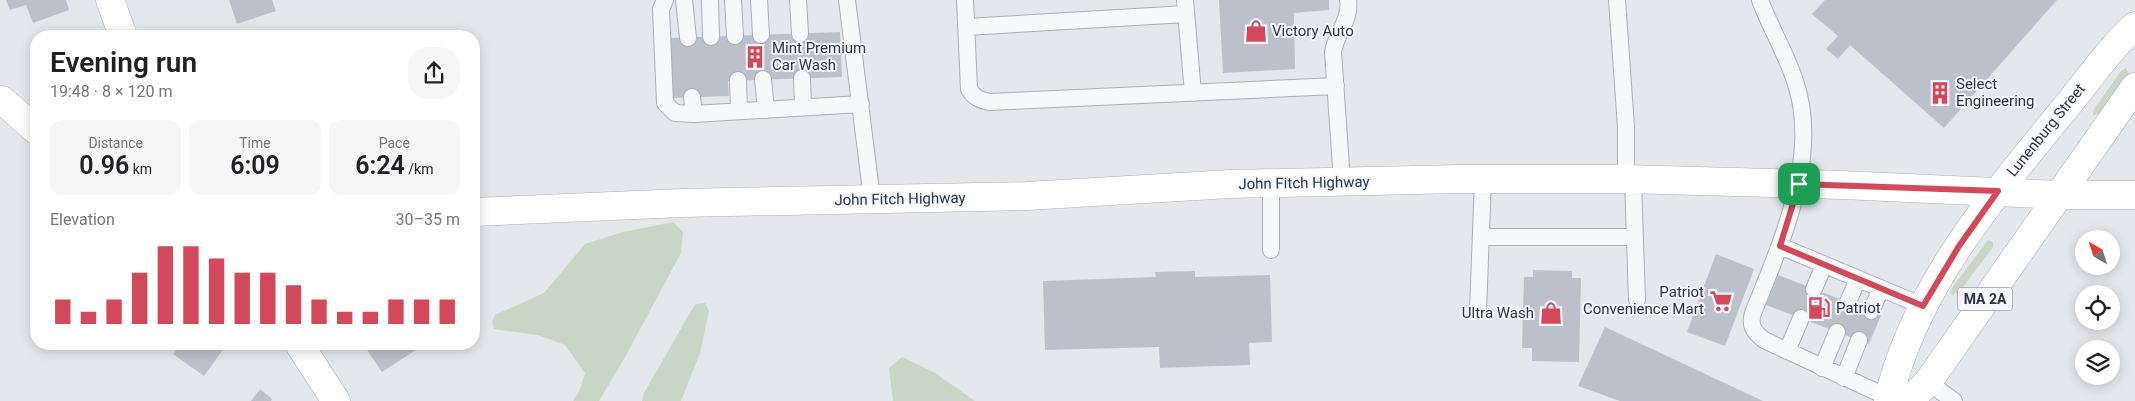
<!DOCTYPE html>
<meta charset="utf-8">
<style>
body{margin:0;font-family:Roboto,sans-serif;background:#f6f6f6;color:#202124;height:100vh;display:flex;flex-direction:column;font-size:19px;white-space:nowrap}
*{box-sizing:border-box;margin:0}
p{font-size:16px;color:#757577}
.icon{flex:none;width:28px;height:28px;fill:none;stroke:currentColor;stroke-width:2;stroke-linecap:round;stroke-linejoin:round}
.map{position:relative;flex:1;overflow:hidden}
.side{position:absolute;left:30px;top:30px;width:450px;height:320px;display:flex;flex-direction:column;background:#fff;border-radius:20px;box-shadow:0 2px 12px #0003}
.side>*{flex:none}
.needle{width:32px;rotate:321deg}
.fabs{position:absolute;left:2075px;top:230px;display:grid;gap:10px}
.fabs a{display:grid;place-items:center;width:45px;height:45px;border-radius:50%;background:#fff;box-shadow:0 2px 12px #0003;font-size:25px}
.pin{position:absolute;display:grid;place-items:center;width:42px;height:42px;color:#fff;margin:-21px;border-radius:10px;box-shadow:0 2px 8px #0006}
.round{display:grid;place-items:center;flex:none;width:52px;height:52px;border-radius:20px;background:#f6f6f6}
.headline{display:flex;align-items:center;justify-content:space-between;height:85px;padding:0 20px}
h1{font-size:28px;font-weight:600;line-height:38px}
.figures{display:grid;grid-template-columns:repeat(3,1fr);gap:8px;height:85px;padding:5px 20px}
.figures div{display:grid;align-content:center;border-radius:12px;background:#f6f6f6;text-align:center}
.figures b{font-size:25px;font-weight:600}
.figures small{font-size:14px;font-weight:400}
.figures p{font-size:14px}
.chart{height:140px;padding:10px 20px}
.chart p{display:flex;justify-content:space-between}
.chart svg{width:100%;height:90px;margin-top:5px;stroke:#d1495b;stroke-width:6}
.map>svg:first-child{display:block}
.green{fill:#c9d6c5}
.building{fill:#bbc0ca}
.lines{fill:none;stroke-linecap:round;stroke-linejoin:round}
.lane-casing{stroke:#a9aeb7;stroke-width:18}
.secondary-casing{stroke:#a9aeb7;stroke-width:29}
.primary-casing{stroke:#a3abb8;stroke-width:29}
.lane{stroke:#f7f8fa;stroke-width:16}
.secondary{stroke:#fff;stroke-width:28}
.primary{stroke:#fff;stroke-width:28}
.route-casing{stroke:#fff;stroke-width:10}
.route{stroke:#d1495b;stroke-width:6}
.labels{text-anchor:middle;stroke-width:4;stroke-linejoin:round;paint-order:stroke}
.shield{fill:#f4f6f9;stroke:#676e7b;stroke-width:1}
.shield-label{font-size:14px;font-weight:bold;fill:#2b3445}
.poi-label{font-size:15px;fill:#2b3445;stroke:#f4f6f9;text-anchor:start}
.street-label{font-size:15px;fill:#2b3445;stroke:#f4f6f9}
</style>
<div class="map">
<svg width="2135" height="401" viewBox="0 0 2135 401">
<rect width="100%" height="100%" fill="#e4e7ec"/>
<path class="green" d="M2126 68 2129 74 2100 114 2093 115 2094 109 2121 71Z
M673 222 683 232 681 253 624 359 599 401H573L579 392 585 373 565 345 538 335 494 329 492 322 495 315 544 293 585 244 623 232Z
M1988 240 1993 242V247L1960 291 1952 295 1950 292 1952 288Z
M705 303 709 311 700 353 681 401H642L644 393 691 311 696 304Z
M902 357 935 373 975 401H893L889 368Z"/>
<path class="building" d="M6 0H66L69 10 33 23 26 5 10 10Z
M229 0H272L276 11 237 24Z
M1219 0H1329V10L1294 13 1295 69 1223 73Z
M1825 0H2057L1944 128 1850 45 1838 59 1826 49 1838 36 1812 14Z
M840 32 842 77 728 81 729 96 671 98 669 38Z
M1716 254 1754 269 1725 346 1687 332Z
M1533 270 1572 271V278H1581L1579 362 1532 361V348H1522L1524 277H1533Z
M1195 271V277L1270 275 1272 342 1249 343 1250 365 1160 368 1159 347 1045 350 1043 281 1156 277 1155 272Z
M1778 275 1881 315 1869 344 1766 305Z
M1605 327 1763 401H1620L1578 386Z
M180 344H227L204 376 173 354Z
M363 344H425L382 372Z
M260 389 272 399 271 401H251Z"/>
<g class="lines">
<defs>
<path id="lane" d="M665 0 661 9 665 103 675 113 694 114 861 104
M684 0 688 38
M710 0 711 37
M733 0 735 36
M759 0 761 35
M798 0 800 34
M847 0 872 199
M965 0 969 89C974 98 980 100 990 102L1336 86
M1185 0 1193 93
M1617 0 1626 127V179
M1760 0C1770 27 1786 53 1795 81 1821 156 1781 243 1753 313 1749 326 1754 332 1764 340L1896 401
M966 27 1186 14
M802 78 803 107
M763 79 766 110
M738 80 739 111
M692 97 694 114
M1633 180 1637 300
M1342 182 1333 52C1336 33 1351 20 1348 0
M1481 237H1635
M1780 246 1923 306
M1271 250V183
M1814 289 1824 265
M1848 302 1858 279
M1478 311 1483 179
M1871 311 1881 289
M1787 351 1801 318
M1822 368 1837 332
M1844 378 1859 340
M1928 382 1954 401"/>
<path id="secondary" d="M110 0 123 36
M2 100 36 130
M474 212 682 203 1027 196 1230 184 1460 179H1626L1842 185 2060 195H2135
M299 344 336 401"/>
<path id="primary" d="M1888 401C1914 289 1990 200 2061 113 2086 84 2106 52 2135 26
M1909 401 1928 382 2135 87"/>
</defs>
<use href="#lane" class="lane-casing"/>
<use href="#secondary" class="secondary-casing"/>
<use href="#primary" class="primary-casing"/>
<use href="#lane" class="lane"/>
<use href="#secondary" class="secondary"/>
<use href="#primary" class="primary"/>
</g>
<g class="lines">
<defs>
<path id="route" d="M1799 184 1998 191 1959 246 1923 306 1780 246Z"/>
</defs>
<use href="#route" class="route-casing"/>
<use href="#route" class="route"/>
</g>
<defs>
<symbol id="shop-bare" viewBox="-9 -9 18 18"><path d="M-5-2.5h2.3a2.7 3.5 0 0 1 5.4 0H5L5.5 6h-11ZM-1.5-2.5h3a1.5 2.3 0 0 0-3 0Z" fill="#d1495b" stroke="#f4f6f9" stroke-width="2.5" paint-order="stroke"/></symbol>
<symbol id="building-bare" viewBox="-9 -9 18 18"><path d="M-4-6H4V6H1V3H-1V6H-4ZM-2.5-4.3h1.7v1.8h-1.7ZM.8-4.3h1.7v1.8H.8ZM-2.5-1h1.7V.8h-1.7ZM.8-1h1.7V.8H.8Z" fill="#d1495b" stroke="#f4f6f9" stroke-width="2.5" paint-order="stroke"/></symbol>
<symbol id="supermarket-bare" viewBox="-9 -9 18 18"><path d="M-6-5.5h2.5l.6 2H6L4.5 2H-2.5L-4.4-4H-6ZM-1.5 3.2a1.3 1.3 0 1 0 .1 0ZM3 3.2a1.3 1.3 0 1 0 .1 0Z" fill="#d1495b" stroke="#f4f6f9" stroke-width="2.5" paint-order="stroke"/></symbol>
<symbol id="fuel-bare" viewBox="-9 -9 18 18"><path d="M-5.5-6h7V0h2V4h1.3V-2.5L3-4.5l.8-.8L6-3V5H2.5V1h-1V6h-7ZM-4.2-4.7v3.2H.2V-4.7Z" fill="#d1495b" stroke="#f4f6f9" stroke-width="2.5" paint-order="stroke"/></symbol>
</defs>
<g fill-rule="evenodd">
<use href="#shop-bare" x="1240" y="15" width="32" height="32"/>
<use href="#building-bare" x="739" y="41" width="32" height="32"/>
<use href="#building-bare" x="1924" y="77" width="32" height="32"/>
<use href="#supermarket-bare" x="1705" y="285" width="32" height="32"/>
<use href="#fuel-bare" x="1803" y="292" width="32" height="32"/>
<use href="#shop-bare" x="1535" y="297" width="32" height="32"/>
</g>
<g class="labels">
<rect class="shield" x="1957.5" y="287.5" width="55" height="23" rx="4"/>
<g class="shield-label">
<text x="1985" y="304">MA 2A</text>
</g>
<g class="poi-label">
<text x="1272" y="36">Victory Auto</text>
<text x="772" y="53">Mint Premium<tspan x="772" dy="17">Car Wash</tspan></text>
<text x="1956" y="89">Select<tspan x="1956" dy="17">Engineering</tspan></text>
<text x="1704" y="297" text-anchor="end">Patriot<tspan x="1704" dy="17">Convenience Mart</tspan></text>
<text x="1836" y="313">Patriot</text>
<text x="1534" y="318" text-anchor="end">Ultra Wash</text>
</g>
<g class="street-label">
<text transform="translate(2046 130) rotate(-51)" y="5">Lunenburg Street</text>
<text transform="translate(1304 183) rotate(-1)" y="5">John Fitch Highway</text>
<text transform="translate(900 199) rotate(-1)" y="5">John Fitch Highway</text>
</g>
</g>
</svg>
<div class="fabs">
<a><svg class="needle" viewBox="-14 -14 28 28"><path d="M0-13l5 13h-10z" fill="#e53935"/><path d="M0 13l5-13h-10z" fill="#757577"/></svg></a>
<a><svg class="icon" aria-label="locate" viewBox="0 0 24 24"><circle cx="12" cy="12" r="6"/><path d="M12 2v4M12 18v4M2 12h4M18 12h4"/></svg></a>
<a><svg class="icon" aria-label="layers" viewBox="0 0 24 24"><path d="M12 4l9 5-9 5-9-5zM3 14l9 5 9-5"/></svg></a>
</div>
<div class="pin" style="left:1799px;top:184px;background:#1e9e55"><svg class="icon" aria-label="arrive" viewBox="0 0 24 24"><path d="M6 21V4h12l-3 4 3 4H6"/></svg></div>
<section class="side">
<div class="headline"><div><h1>Evening run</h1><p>19:48 · 8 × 120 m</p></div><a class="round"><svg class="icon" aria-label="share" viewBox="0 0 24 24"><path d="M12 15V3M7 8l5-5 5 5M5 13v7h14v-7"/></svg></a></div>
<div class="figures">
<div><p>Distance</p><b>0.96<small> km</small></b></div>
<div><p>Time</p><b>6:09</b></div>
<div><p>Pace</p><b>6:24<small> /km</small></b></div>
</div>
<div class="chart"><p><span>Elevation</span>30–35 m</p>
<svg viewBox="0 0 160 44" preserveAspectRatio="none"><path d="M5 44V32M15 44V38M25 44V32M35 44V19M45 44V6M55 44V6M65 44V12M75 44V19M85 44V19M95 44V25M105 44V32M115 44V38M125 44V38M135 44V32M145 44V32M155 44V32"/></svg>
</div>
</section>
</div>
